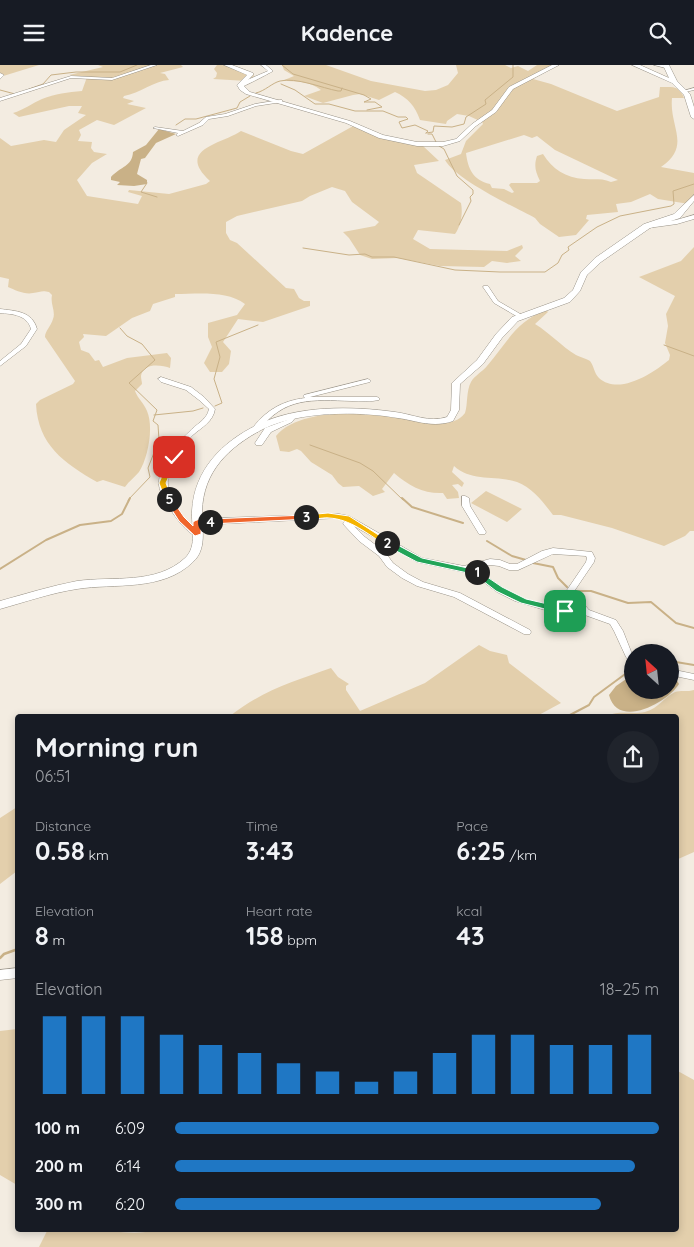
<!DOCTYPE html>
<meta charset="utf-8">
<style>
body{margin:0;font-family:Quicksand,sans-serif;background:#20242c;color:#f1f3f6;height:100vh;display:flex;flex-direction:column;font-size:19px;white-space:nowrap}
*{box-sizing:border-box;margin:0}
p{font-size:16px;color:#9ea1a6}
.icon{flex:none;width:28px;height:28px;fill:none;stroke:currentColor;stroke-width:2;stroke-linecap:round;stroke-linejoin:round}
.map{position:relative;flex:1;overflow:hidden}
.side{position:absolute;left:15px;top:649px;width:664px;height:518px;display:flex;flex-direction:column;background:#171b24;border-radius:5px;box-shadow:0 2px 8px #0003}
.side>*{flex:none}
.needle{width:32px;rotate:333deg}
.buttons{position:absolute;left:624px;top:579px;display:grid;gap:10px}
.buttons a{display:grid;place-items:center;width:55px;height:55px;border-radius:50%;background:#171b24;box-shadow:0 2px 8px #0003;font-size:25px}
.pin{position:absolute;display:grid;place-items:center;width:42px;height:42px;color:#fff;margin:-21px;border-radius:10px;box-shadow:0 2px 8px #0006}
.km{position:absolute;width:25px;height:25px;margin:-12px;border-radius:50%;background:#222;color:#fff;font-size:14px;line-height:25px;text-align:center}
.round{display:grid;place-items:center;flex:none;width:52px;height:52px;border-radius:26px;background:#20242c}
.headline{display:flex;align-items:center;justify-content:space-between;height:85px;padding:0 20px}
h1{font-size:28px;font-weight:700;line-height:38px}
.stats{display:grid;grid-template-columns:repeat(3,1fr);gap:8px;height:85px;padding:5px 20px}
.stats div{display:grid;align-content:center}
.stats b{font-size:25px;font-weight:700}
.stats small{font-size:14px;font-weight:400}
.stats p{font-size:14px}
.chart{height:140px;padding:10px 20px}
.chart p{display:flex;justify-content:space-between}
.chart svg{width:100%;height:90px;margin-top:5px;stroke:#1f77c4;stroke-width:6}
ul{padding:0 20px;list-style:none;font-size:16px}
li{display:grid;grid-template-columns:80px 60px 1fr;align-items:center;height:38px}
li i{height:12px;border-radius:6px;background:#1f77c4}
header{display:flex;justify-content:space-between;align-items:center;height:65px;padding:0 20px;background:#171b24;font-size:22px;font-weight:700}
.map>svg:first-child{display:block}
.green{fill:#e3cfac;fill-rule:evenodd}
.water{fill:#c9b187}
.lines{fill:none;stroke-linecap:round;stroke-linejoin:round}
.stream-far2{stroke:#c9b187;stroke-width:1}
.stream-far1{stroke:#c9b187;stroke-width:2}
.stream{stroke:#c9b187;stroke-width:2.5}
.street-casing{stroke:#999388;stroke-width:1}
.secondary-casing{stroke:#999388;stroke-width:1}
.street{fill:#fff;fill-rule:evenodd}
.secondary{fill:#fff;fill-rule:evenodd}
.split-1{fill:#22a559;stroke:#fff}
.split-2{fill:#22a559;stroke:#fff}
.split-3{fill:#f5b400;stroke:#fff}
.split-4{fill:#f0652b;stroke:#fff}
.split-5{fill:#f0652b;stroke:#fff}
.split-6{fill:#f5b400;stroke:#fff}
</style>
<header><svg class="icon" aria-label="menu" viewBox="0 0 24 24"><path d="M4 6h16M4 12h16M4 18h16"/></svg>Kadence<svg class="icon" aria-label="search" viewBox="0 0 24 24"><circle cx="10" cy="10" r="6"/><path d="M15 15l6 6"/></svg></header>
<div class="map">
<svg width="694" height="1182" viewBox="0 0 694 1182">
<rect width="100%" height="100%" fill="#f3ece1"/>
<path class="green" d="M0 0H39L0 12Z
M98 0H181L183 2 160 8 165 9 169 15C154 16 140 28 124 31L123 33 134 36 127 39 146 43 114 60 97 55 79 65 81 70 78 76 92 77 91 83 94 87 107 89 92 98 77 115 87 131 138 139 142 131 128 127 129 125 169 129 206 119 210 116C175 84 222 79 241 66L291 86 303 89 355 60 378 69 423 81 439 96 414 100 417 108 461 138C463 148 461 161 455 169L418 165 413 174 430 184 507 186 522 180 523 183 515 191 521 196 507 198 492 196 484 202 440 201 398 193 372 194 360 190 349 173 343 167 375 161 379 157 352 137 345 126 332 122 310 131 302 136 237 151 226 157V168L230 175 237 178 286 223 294 224 299 233 304 236H310V241L263 257 238 254 223 277 231 286 229 299 222 307H210L204 298 212 282 208 272V258L237 250 245 239C227 225 197 229 175 229V232L153 239 150 246 132 253 106 271 83 269 84 272 79 277 81 285 89 288 95 296 99 295 103 302 127 293 167 288 171 293 170 303C162 300 143 297 141 311 141 314 142 317 142 319L135 326C138 334 144 338 147 346 154 362 148 393 139 407 135 412 129 416 125 422L103 415 97 417C64 398 38 380 36 339L40 335 73 319 75 316 45 272C45 266 51 261 53 254 56 246 50 239 52 230L49 227C42 225 40 227 33 228 25 230 15 225 8 222L9 214 0 212V73L11 81 44 75 56 77 64 65 86 50 78 48 82 41H69L19 52 13 48C24 45 32 38 42 34 55 29 68 27 82 26L87 12 69 10 103 2Z
M217 0C229 0 244 1 254 10L253 13 247 16 213 14 216 12 217 8 214 4Z
M282 0H326L371 16 425 26 436 25 448 20 458 8 456 0H505L511 3 518 1 528 6 537 0H556L533 14 551 19 617 46 659 32 660 22C672 22 680 20 684 33H672C669 62 692 81 661 102L694 108V133L689 139 658 134 650 129 631 137 616 139 618 147 587 150 586 154 589 155 576 170 559 172 540 159 535 153C514 142 455 114 445 95L461 89 466 76 483 59 482 57 469 51 457 49 447 56 446 59 420 55C415 41 408 33 395 27L379 35 360 29 353 30 323 38 304 31 321 25C309 16 297 16 282 16L294 11 284 5ZM524 70 532 73 537 71 555 85 618 115 611 117C602 113 594 115 584 114 566 113 552 104 543 89L537 91C534 100 535 106 540 116L537 118H511L509 120 514 127 512 128 504 124 492 123 490 119C473 115 468 104 466 88Z
M694 182V466H690L685 471 664 481 612 463 561 450H553C543 437 533 423 517 417 496 410 471 417 454 401L452 407 464 418 462 422 458 419 452 420 458 427 459 433 447 434 443 428C424 429 409 421 394 408L382 424 385 427 373 431 359 421 343 422 338 418 332 410 311 397 301 386 297 384 289 387 280 386 276 371C295 347 347 347 375 349 397 351 419 358 441 358 450 358 459 356 465 348 468 339 466 326 471 317 474 311 482 307 487 301 507 278 515 257 546 245L548 247 535 259C550 268 561 281 576 290 580 292 587 294 590 296 594 301 594 308 599 313 619 331 653 308 669 295L670 290 665 278 668 261 666 249 675 231 639 212 681 196Z
M486 426 522 444 507 457 471 438Z
M479 580 490 586 507 590 509 598 561 638 537 651H230C263 625 292 617 331 603L338 612 349 619 346 621V625L360 646 425 618Z
M694 625V787L676 795V651H607C620 645 632 650 645 647 659 643 664 632 675 627 680 625 688 627 694 625Z
M17 742V806L0 819V753Z
M17 964H18L17 1120 0 1110V966Z
M676 1005 694 1015V1182H39L48 1164C63 1164 77 1163 91 1164 113 1165 136 1172 157 1164H676Z"/>
<path class="water" d="M159 64 176 69 156 78 145 93 141 94 137 109 147 115V119L134 121 117 120 120 117 111 115V112C121 101 132 102 133 87L146 80Z
M632 610V625H670V610L675 612 679 619C668 637 618 665 609 630L616 621Z"/>
<g class="lines">
<path class="stream-far2" d="M282 0 293 9 364 30 371 34 364 37H375L382 42 367 45
M281 19 295 25 315 39H329L355 46H383L398 52H406L408 54 399 57 402 63 415 60 428 66 426 68
M29 24 43 19 51 10 76 7H120L137 0
M0 25 15 29
M256 28C265 26 272 18 280 16 296 12 322 23 338 26H341L342 23
M176 60 185 54H196L237 43 240 37 250 31
M426 68 433 67 434 61 452 62 464 59 466 52 486 39 485 35 513 12V0
M428 69H432L436 77
M439 81 444 84 457 111 473 125V129L470 132 471 136 459 160
M147 118 141 127 157 132
M303 183 349 190 365 189 372 192H394L455 205 500 207H545L558 198 562 190 569 185 568 182 597 162 620 151 671 141 674 139 673 126 694 119
M120 263 127 271 142 279 155 295 129 318 157 345 153 356 158 360 159 375 148 403 150 412 128 435
M664 280 694 291
M215 341 222 338 214 314 220 292 216 277 258 260
M154 350 193 346 203 343
M310 380 360 398 373 406 403 435"/>
<path class="stream-far1" d="M402 433 412 442 463 458
M487 476 512 491 526 495
M533 498 553 502 558 513 567 522
M0 504 46 475 80 460 111 456 122 449 130 433
M574 526H591L628 538 651 537 676 558 694 563
M670 596 694 600
M568 651 589 640 594 632 632 604"/>
<path class="stream" d="M0 893 4 889 18 884"/>
<defs>
<path id="street" d="M151 0H157L112 15 71 13 0 36V33L71 11 112 13Z
M261 0H266L273 6C268 9 243 22 239 23V21L247 15 268 6Z
M654 0H663L668 2 666 3Z
M0 8 4 10 0 14Z
M694 23V25L685 27 683 26Z
M280 35H282V37L256 41 228 51 209 54 203 60 178 71 176 70 178 68 153 63 155 62 183 66 199 58 206 52 225 49 255 39Z
M694 150V154L677 159 648 163 645 161 648 159 676 155Z
M484 221H488L498 236 522 250V252H518L494 238 483 222Z
M0 244C16 246 32 246 37 264L26 281 0 301V296L21 279 31 264C27 250 13 249 0 248Z
M161 312 191 322 204 332 215 344C213 357 202 362 193 370 156 406 161 436 200 467L201 469 200 471 197 472C186 467 177 454 170 444 166 437 160 429 159 420 158 401 176 379 189 367 196 359 207 355 209 344L199 335 186 325 161 317 158 314Z
M368 314 371 316 370 317 310 332H377L379 333V335C371 337 361 336 352 336 312 335 284 331 258 367H255L251 365C265 346 281 336 305 333L303 331 304 330Z
M291 351 295 353 292 357 271 367 262 380H256L255 378 265 363 287 355 289 352Z
M462 431H465L469 433 470 441 486 467 485 469H479L462 441Z
M339 449 349 451 422 493 464 501 490 494 500 495 510 499H517L542 486 553 483 592 487 595 493 594 497 575 525 576 530 589 545 616 555 623 566 632 589V597L629 596 626 592 614 566 610 559 582 549 567 550 555 548 515 536 497 527 477 512 468 508 417 497 354 461 365 472 385 487 393 498 408 509 423 517 460 528 530 565 531 567 530 569H524L454 532 417 521 402 513 387 502 379 491 359 476 344 460 343 458 345 456 339 453 197 460 193 457 197 454ZM553 489 586 491 587 493 586 497 567 525 569 533 579 544C554 547 525 536 503 523 493 517 485 509 474 504L490 500 499 501 509 505H518Z
M670 604 694 609V615L670 610Z
M18 903V913L0 915V905Z"/>
<path id="secondary" d="M224 0H232L253 8V10L243 20 250 27 350 56 383 70 417 77H443L456 74 472 59 492 45 509 22 552 0H559L513 24 496 47 476 61 460 76 443 81H417L379 73 346 58 246 29 240 25 237 20 247 10Z
M632 0H640L669 13 663 0H669L677 16 690 29 694 42V54L691 52 684 30 672 18Z
M694 130V136L680 153 650 163 601 197 587 210 580 226 570 237 518 256 502 273 483 299 460 319 459 345 453 356C433 363 418 356 398 353 359 346 299 346 263 364 229 382 203 406 202 447 202 465 207 484 193 497 162 527 115 518 77 524 51 528 25 537 0 544V536C25 529 51 521 77 516 113 511 156 520 185 493 198 481 191 460 192 446 194 405 222 377 257 360 297 340 352 341 395 347 412 349 429 358 447 352L451 345 452 318 477 295 496 269 512 252 564 233 573 225 581 207 595 193 644 159 674 149Z"/>
</defs>
<use href="#street" class="street-casing"/>
<use href="#secondary" class="secondary-casing"/>
<use href="#street" class="street"/>
<use href="#secondary" class="secondary"/>
</g>
<path class="split-1" d="M477 505 502 522 526 534 565 543 569 546 565 549 521 538 496 526 474 509V506Z"/>
<path class="split-2" d="M385 476H390L422 493 477 505 480 507 477 510 417 497 385 480Z"/>
<path class="split-3" d="M328 448 349 451 391 478 385 480C368 469 350 454 329 453 321 452 309 457 303 452L306 450Z"/>
<path class="split-4" d="M306 450 309 451V454L210 459 207 457 210 454Z"/>
<path class="split-5" d="M166 433H171L184 452 193 461V457C198 453 209 453 214 457L210 459H201V469L195 471 179 456 165 434Z"/>
<path class="split-6" d="M174 390 177 392 166 418 172 434 169 437 165 434 159 418 170 392Z"/>
</svg>
<div class="buttons">
<a><svg class="needle" viewBox="-14 -14 28 28"><path d="M0-13l5 13h-10z" fill="#e53935"/><path d="M0 13l5-13h-10z" fill="#9ea1a6"/></svg></a>
</div>
<div class="pin" style="left:565px;top:546px;background:#1e9e55"><svg class="icon" aria-label="arrive" viewBox="0 0 24 24"><path d="M6 21V4h12l-3 4 3 4H6"/></svg></div>
<div class="pin" style="left:174px;top:392px;background:#d93025"><svg class="icon" aria-label="check" viewBox="0 0 24 24"><path d="M5 12l5 5 9-10"/></svg></div>
<b class="km" style="left:477px;top:507px">1</b>
<b class="km" style="left:387px;top:478px">2</b>
<b class="km" style="left:306px;top:452px">3</b>
<b class="km" style="left:210px;top:457px">4</b>
<b class="km" style="left:169px;top:434px">5</b>
<section class="side">
<div class="headline"><div><h1>Morning run</h1><p>06:51</p></div><a class="round"><svg class="icon" aria-label="share" viewBox="0 0 24 24"><path d="M12 15V3M7 8l5-5 5 5M5 13v7h14v-7"/></svg></a></div>
<div class="stats">
<div><p>Distance</p><b>0.58<small> km</small></b></div>
<div><p>Time</p><b>3:43</b></div>
<div><p>Pace</p><b>6:25<small> /km</small></b></div>
</div>
<div class="stats">
<div><p>Elevation</p><b>8<small> m</small></b></div>
<div><p>Heart rate</p><b>158<small> bpm</small></b></div>
<div><p>kcal</p><b>43</b></div>
</div>
<div class="chart"><p><span>Elevation</span>18–25 m</p>
<svg viewBox="0 0 160 44" preserveAspectRatio="none"><path d="M5 44V6M15 44V6M25 44V6M35 44V15M45 44V20M55 44V24M65 44V29M75 44V33M85 44V38M95 44V33M105 44V24M115 44V15M125 44V15M135 44V20M145 44V20M155 44V15"/></svg>
</div>
<ul>
<li><b>100 m</b>6:09<i style="width:100%"></i></li>
<li><b>200 m</b>6:14<i style="width:95%"></i></li>
<li><b>300 m</b>6:20<i style="width:88%"></i></li>
</ul>
</section>
</div>
